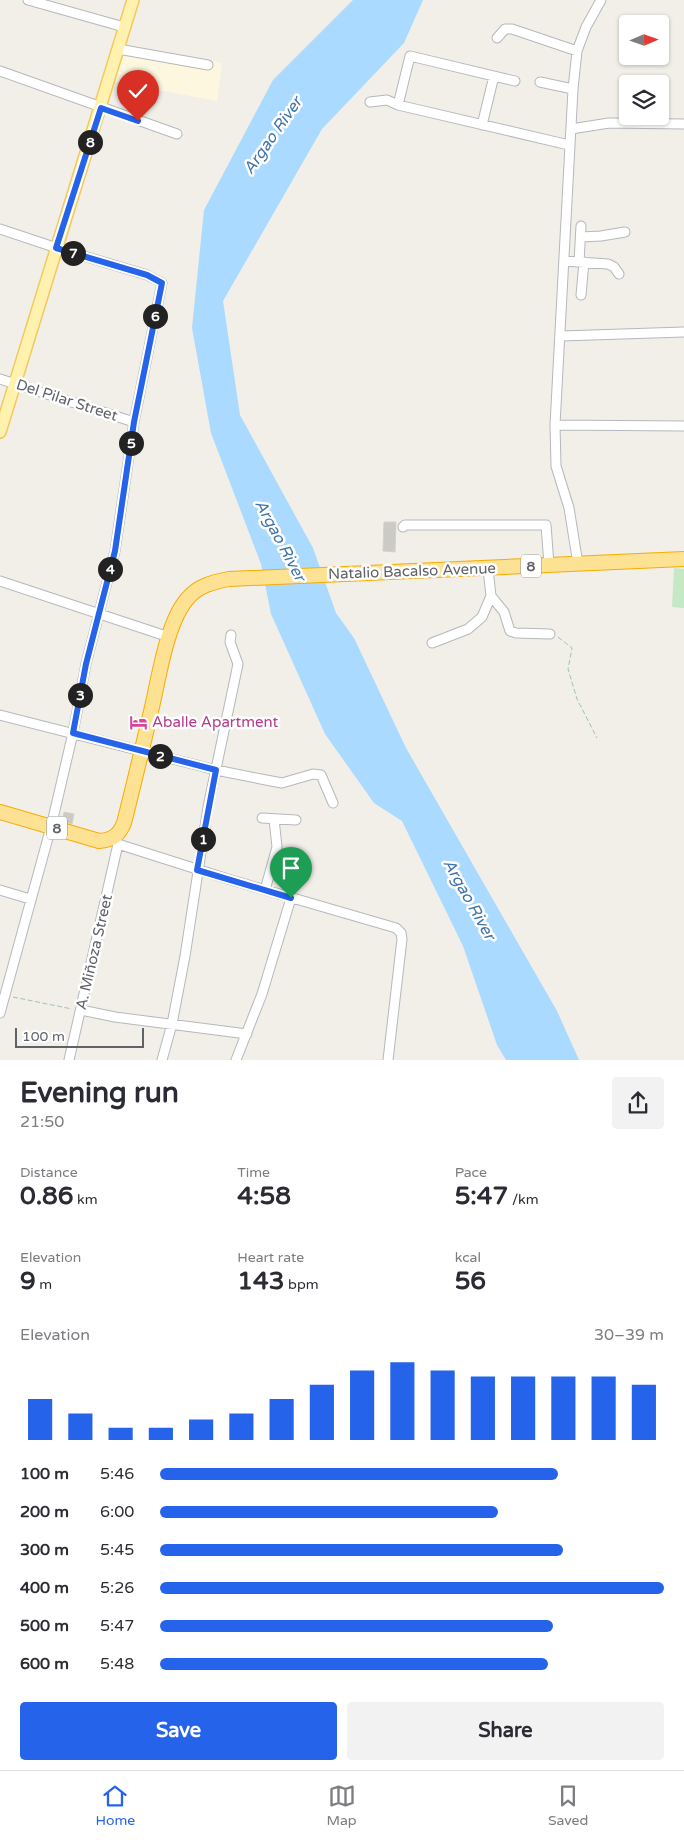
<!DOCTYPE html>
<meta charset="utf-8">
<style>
body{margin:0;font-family:"Varela Round",sans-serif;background:#f2f2f3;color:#2b2b33;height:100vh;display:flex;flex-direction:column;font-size:19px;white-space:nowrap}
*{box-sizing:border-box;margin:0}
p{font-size:16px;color:#7c7c81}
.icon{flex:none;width:28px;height:28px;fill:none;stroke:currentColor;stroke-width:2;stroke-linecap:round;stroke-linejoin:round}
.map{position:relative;height:1060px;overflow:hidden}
.panel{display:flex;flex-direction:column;background:#fff;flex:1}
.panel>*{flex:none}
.needle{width:32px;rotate:88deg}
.tools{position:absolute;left:619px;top:15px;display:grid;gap:10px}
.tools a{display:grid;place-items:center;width:50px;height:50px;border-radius:5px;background:#fff;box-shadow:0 1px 4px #0004;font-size:25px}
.scale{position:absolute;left:15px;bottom:12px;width:129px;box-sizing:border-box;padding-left:5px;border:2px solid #5f6368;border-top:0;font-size:14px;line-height:18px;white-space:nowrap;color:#5f6368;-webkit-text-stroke:4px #fff;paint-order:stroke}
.pin{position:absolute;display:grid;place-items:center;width:42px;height:42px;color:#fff;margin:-51px -21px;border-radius:50% 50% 50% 0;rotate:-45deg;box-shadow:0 0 5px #0007}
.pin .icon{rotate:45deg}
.km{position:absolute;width:25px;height:25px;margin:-12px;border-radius:50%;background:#222;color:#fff;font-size:14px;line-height:25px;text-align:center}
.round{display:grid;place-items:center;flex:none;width:52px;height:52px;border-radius:5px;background:#f2f2f3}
.summary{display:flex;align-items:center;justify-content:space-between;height:85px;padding:0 20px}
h1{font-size:28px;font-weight:700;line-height:38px}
.stats{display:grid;grid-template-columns:repeat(3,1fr);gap:8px;height:85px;padding:5px 20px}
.stats div{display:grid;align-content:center}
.stats b{font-size:25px;font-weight:700}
.stats small{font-size:14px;font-weight:400}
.stats p{font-size:14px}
.chart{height:140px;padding:10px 20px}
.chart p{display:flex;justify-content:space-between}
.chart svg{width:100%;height:90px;margin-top:5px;stroke:#2563eb;stroke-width:6}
.primary-button{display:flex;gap:10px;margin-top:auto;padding:10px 20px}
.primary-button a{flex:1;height:58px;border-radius:5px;background:#2563eb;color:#fff;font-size:20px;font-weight:700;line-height:58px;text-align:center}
.primary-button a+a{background:#f2f2f3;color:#2b2b33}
ul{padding:0 20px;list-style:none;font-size:16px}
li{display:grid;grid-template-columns:80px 60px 1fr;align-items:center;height:38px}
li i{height:12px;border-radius:6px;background:#2563eb}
.menu{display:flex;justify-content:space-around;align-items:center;height:70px;border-top:1px solid #e1e1e2;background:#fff;font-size:14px;color:#7c7c81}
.menu a{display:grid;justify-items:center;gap:2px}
.menu .selected{color:#2563eb}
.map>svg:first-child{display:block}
.commercial{fill:#fef7e0}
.green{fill:#c5e8c5}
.water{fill:#aadaff}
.building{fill:#cccac5;stroke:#d6d1c6}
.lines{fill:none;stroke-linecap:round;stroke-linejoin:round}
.minor-casing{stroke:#b5b8bc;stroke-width:11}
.major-casing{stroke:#f2c960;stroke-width:14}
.highway-casing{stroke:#f9ab00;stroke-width:16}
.path{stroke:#9cc7a9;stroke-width:1;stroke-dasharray:5 2.5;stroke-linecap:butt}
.minor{stroke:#fff;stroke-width:9}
.major{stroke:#fff2af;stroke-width:11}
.highway{stroke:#fde293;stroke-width:14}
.route-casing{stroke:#fff;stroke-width:10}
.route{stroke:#2563eb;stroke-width:6}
.labels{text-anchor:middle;stroke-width:5;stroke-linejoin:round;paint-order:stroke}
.shield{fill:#fff;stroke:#8f9295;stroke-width:1}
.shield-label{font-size:14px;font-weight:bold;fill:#5f6368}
.street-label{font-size:15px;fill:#5f6368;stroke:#fff}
.hotel-label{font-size:15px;fill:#b23c85;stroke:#fff;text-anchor:start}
.water-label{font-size:16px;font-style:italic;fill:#4174aa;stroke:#fff}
</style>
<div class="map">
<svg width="684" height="1060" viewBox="0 0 684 1060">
<rect width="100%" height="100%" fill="#f1efe8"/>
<path class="commercial" d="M126 45 222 63 217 101 115 82Z"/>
<path class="green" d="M674 568 684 569V608L672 607Z"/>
<path class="water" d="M353 0H423L404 43 322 129 223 301 240 415 313 548 336 613 354 638 406 748 557 1011 579 1060H506L497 1045 463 946 402 821 374 803 325 734 271 614 261 564 211 433 192 328 204 210 273 80Z"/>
<path class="building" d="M384 522H396L395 552 383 551Z
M64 812 74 814 72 824 62 821Z"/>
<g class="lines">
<defs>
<path id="minor" d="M28 0 124 27
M497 38 505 29H512L577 51
M118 49 208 65
M0 71 177 134
M540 82 573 89
M370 102 387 100 398 105 569 145
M398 105 410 56 515 81
M482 125 494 76
M571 129 609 123 684 124
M0 229 57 248 147 275 162 283 134 422 115 551 86 664 73 733 51 827 0 1013
M581 237 601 236 625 232
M564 261 608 264 614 267 619 274
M579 262 581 226
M581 295 584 262
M561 336 684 332
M0 379 134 422
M555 425 684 426
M403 527 405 525H546L549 565
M578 564 569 508 556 466 555 425 573 89 577 51 586 27 601 0
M488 569 491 596 504 612 510 631 516 633 550 634
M0 581 169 637
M432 643 468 629 482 617 491 596
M0 715 216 770 266 780 282 783 313 774 321 775 333 803
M262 818 296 820
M114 838 118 844 231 880 396 928 401 933 402 939 388 1060
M0 890 30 899
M265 890 277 847 274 819
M81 1010 115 1017 247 1034
M69 1060 118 844
M162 1060 172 1024 185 956 208 807 238 664 230 642 231 635
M236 1060 262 994 291 898"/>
<path id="major" d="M0 432 133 0"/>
<path id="highway" d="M0 812 99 841C113 840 119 835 124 823 134 784 143 745 152 707 159 677 167 621 188 598 198 586 213 582 229 579L684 559"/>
</defs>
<use href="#minor" class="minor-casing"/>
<use href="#major" class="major-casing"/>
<use href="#highway" class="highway-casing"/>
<path class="path" d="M558 637 572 648 568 669 577 699 597 738
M13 997 72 1009"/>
<use href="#minor" class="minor"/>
<use href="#major" class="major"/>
<use href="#highway" class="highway"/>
</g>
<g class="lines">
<defs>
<path id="route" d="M138 121 101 108 56 248 147 275 162 283 134 422 115 551 86 664 73 733 216 770 197 870 291 898"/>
</defs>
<use href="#route" class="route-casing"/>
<use href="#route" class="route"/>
</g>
<defs>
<symbol id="hotel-bare" viewBox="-9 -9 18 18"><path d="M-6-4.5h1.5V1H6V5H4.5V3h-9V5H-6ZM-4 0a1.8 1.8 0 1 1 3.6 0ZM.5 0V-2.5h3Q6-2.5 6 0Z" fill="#d1479c" stroke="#fff" stroke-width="2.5" paint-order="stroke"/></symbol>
</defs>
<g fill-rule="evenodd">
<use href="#hotel-bare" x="126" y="710" width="25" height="25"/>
</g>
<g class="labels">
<g class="shield">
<rect x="521" y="554.5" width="20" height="23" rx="4"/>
<rect x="47" y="816.5" width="20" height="23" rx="4"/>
</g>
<g class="shield-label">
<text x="531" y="571">8</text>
<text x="57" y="833">8</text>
</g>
<g class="street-label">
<text transform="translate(67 400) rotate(18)" y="5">Del Pilar Street</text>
<text transform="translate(412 571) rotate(-2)" y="5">Natalio Bacalso Avenue</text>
<text transform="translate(94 952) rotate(-77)" y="5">A. Miñoza Street</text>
</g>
<g class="hotel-label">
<text x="152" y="727">Aballe Apartment</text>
</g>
<g class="water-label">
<text transform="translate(272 135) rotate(-55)" y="6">Argao River</text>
<text transform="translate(281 540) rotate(62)" y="6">Argao River</text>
<text transform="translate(470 899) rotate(61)" y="6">Argao River</text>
</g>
</g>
</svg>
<div class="tools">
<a><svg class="needle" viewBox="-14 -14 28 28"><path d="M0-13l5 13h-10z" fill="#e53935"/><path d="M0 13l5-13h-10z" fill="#7c7c81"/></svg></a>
<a><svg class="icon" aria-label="layers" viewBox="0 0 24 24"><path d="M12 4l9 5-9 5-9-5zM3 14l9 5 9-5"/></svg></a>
</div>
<div class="scale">100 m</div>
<div class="pin" style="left:291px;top:898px;background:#1e9e55"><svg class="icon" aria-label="arrive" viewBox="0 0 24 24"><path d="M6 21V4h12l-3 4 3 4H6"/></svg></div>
<div class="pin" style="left:138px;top:121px;background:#d93025"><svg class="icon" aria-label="check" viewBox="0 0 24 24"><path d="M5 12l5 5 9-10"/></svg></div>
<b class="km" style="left:203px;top:839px">1</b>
<b class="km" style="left:160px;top:756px">2</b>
<b class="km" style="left:80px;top:695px">3</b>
<b class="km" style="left:110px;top:569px">4</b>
<b class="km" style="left:131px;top:443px">5</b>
<b class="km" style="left:155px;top:316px">6</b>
<b class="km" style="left:73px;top:253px">7</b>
<b class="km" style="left:90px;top:142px">8</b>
</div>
<section class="panel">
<div class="summary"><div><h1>Evening run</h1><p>21:50</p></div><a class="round"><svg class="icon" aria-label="share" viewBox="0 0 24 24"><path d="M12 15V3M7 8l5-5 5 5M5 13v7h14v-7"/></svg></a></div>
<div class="stats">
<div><p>Distance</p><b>0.86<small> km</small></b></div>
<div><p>Time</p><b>4:58</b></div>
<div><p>Pace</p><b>5:47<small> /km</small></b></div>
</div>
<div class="stats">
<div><p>Elevation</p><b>9<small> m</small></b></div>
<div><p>Heart rate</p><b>143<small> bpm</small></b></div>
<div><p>kcal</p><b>56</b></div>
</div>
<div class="chart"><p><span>Elevation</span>30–39 m</p>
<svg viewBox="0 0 160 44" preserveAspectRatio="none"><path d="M5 44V24M15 44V31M25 44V38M35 44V38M45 44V34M55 44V31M65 44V24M75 44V17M85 44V10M95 44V6M105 44V10M115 44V13M125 44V13M135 44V13M145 44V13M155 44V17"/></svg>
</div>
<ul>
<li><b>100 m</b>5:46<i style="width:79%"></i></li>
<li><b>200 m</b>6:00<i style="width:67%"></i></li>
<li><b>300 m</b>5:45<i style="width:80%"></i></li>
<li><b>400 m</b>5:26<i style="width:100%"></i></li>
<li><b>500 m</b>5:47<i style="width:78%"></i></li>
<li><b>600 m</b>5:48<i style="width:77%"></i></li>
</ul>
<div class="primary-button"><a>Save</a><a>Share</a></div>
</section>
<nav class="menu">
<a class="selected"><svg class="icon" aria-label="home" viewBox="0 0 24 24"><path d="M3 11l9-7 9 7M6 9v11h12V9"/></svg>Home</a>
<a><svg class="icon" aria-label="map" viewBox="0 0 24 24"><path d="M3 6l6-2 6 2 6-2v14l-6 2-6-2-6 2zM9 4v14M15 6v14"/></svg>Map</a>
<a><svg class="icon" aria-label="saved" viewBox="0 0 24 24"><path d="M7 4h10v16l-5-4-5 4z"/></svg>Saved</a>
</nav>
